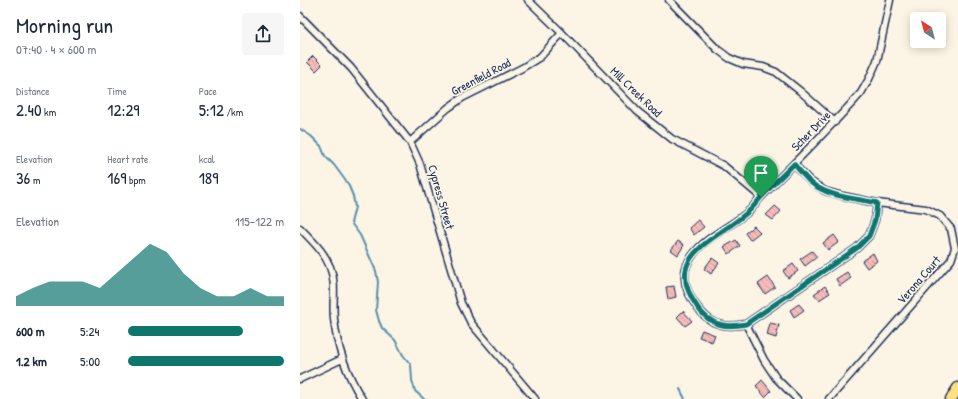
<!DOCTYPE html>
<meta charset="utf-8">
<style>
body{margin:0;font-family:"Patrick Hand",sans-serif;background:#f6f6f7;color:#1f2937;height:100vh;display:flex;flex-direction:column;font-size:15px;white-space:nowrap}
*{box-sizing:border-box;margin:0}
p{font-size:13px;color:#747a83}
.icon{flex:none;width:22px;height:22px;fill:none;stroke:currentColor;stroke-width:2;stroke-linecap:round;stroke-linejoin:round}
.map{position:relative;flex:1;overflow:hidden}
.side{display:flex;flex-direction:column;background:#fff;width:300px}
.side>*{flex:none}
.needle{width:26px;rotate:324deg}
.controls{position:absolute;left:610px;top:12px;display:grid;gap:8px}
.controls a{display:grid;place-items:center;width:36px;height:36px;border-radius:4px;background:#fff;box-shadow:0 2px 10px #0003;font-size:20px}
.pin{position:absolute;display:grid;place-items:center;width:34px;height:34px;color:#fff;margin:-41px -17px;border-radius:50% 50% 50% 0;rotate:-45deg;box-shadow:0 0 4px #0007}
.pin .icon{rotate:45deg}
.round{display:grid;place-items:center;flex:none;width:42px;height:42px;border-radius:4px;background:#f6f6f7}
.head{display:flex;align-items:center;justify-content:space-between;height:68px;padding:0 16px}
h1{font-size:22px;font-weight:600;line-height:30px}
.stats{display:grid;grid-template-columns:repeat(3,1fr);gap:6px;height:68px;padding:4px 16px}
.stats div{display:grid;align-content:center}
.stats b{font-size:17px;font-weight:600}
.stats small{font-size:11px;font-weight:400}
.stats p{font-size:11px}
.chart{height:112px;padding:8px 16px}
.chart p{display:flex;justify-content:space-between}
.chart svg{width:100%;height:72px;margin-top:4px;fill:#0f766e;opacity:.7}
ul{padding:0 16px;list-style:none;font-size:13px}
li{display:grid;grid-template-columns:64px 48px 1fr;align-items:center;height:30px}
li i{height:10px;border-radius:5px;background:#0f766e}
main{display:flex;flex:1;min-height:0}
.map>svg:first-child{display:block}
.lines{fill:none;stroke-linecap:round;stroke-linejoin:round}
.stream{stroke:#5890aa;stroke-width:2}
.building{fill:url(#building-back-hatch);stroke:#1b2f5e}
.minor-casing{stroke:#1b2f5e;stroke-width:9}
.primary-casing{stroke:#1b2f5e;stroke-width:13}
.minor{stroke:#fcf5e5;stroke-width:6}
.primary{stroke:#fde080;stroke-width:10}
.route-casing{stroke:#fff;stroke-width:8}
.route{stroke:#0f766e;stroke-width:5}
.labels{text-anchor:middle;stroke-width:3.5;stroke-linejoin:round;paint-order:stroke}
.street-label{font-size:12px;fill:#1b2f5e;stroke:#fcf5e5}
</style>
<main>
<section class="side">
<div class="head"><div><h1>Morning run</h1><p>07:40 · 4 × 600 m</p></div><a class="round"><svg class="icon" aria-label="share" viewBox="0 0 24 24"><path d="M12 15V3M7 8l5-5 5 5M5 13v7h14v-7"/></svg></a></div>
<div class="stats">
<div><p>Distance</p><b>2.40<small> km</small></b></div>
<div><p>Time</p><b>12:29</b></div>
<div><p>Pace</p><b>5:12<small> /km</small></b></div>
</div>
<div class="stats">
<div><p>Elevation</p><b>36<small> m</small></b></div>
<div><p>Heart rate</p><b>169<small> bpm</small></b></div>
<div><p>kcal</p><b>189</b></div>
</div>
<div class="chart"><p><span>Elevation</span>115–122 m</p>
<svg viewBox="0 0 160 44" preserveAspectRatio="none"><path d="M0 44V38L10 33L20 29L30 29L40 29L50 33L60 24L70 15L80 6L90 11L100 24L110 33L120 38L130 38L140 33L150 38L160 38V44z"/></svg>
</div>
<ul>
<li><b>600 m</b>5:24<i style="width:74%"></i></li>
<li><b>1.2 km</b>5:00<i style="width:100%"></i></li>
</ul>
</section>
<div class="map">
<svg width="658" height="399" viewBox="0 0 658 399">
<defs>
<pattern id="building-back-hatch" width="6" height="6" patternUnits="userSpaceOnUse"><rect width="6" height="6" fill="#f8bcb8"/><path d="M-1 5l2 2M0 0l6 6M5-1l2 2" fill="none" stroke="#d4a2a1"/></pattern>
</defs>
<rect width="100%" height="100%" fill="#fcf5e5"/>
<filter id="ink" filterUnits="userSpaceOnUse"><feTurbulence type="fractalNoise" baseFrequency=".025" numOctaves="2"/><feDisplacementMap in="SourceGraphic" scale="8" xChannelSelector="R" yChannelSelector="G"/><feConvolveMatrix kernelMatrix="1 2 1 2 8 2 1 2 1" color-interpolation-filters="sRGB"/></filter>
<g filter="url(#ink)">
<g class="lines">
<path class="stream" d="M0 129 11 136 21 146 25 156 34 165 48 184 53 196 55 207 51 223 60 235 76 271 78 282 76 310 79 321 82 328 95 340 103 355 111 365 112 380 115 391 124 399
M380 389 385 399"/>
</g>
<path class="building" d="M13 56 22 65 16 71 7 62Z
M475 206 481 211 473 220 466 215Z
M398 220 404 227 394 235 389 228Z
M454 226 460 232 450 240 445 233Z
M534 235 539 242 528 250 523 243Z
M436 240 440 246 429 254 424 247Z
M378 241 384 245 378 255 371 250Z
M512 251 517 257 505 266 500 259Z
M573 253 577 261 567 268 562 261Z
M412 258 419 263 411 274 404 269Z
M493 264 498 271 488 278 483 271Z
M547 272 551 278 540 286 536 279Z
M468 277 475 287 465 294 458 284Z
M374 286 376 297 368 299 366 287Z
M525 286 530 293 519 300 514 294Z
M499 304 504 310 494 317 490 310Z
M383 311 392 321 385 326 377 317Z
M470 323 479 325 476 338 467 335Z
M402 330 415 335 412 342 399 337Z
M462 380 471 391 465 397 456 386Z"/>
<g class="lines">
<defs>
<path id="minor" d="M228 0 262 33 337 111 372 139 424 166 461 197
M369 0 417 49 429 58 443 64 463 67 476 72 500 91 535 122
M0 16 51 68 110 142 120 164 161 303 171 323 235 399
M110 142 148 108 162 98 222 68 240 57 262 33
M494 164 510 181 525 191 543 196 577 203 626 209 640 216 651 229 655 248 651 260 529 399
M577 203 575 220 569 236 557 248 446 324C426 328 411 326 398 308 387 294 380 277 389 261 402 237 431 228 450 210 454 206 457 201 462 196 495 162 529 129 561 93L569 79 577 61 590 0
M0 228C11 240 24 251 30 267 37 284 32 301 34 319 37 349 46 373 62 399
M446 324 464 360 476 378 497 399
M0 379 42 359"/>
<path id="primary" d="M651 399 658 388"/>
</defs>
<use href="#minor" class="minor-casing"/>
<use href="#primary" class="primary-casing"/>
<use href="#minor" class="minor"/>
<use href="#primary" class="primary"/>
</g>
</g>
<g class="lines" filter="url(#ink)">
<defs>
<path id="route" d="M494 164C499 170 504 176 509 181 526 197 554 198 577 203L575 220 569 236 557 248 446 324C426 328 411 326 398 308 359 254 419 240 450 210 454 206 458 201 462 196 472 185 483 175 494 164Z"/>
</defs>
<use href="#route" class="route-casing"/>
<use href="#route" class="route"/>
</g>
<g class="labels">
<g class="street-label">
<text transform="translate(181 77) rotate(-28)" y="4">Greenfield Road</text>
<text transform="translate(336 92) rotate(44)" y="4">Mill Creek Road</text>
<text transform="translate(511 131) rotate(-46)" y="4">Scher Drive</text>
<text transform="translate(141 197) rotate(74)" y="4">Cypress Street</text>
<text transform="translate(619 280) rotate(-49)" y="4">Verona Court</text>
</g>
</g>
</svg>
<div class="controls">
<a><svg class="needle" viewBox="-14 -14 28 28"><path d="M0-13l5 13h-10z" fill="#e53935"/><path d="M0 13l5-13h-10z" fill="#747a83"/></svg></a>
</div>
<div class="pin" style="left:461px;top:197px;background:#1e9e55"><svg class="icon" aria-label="arrive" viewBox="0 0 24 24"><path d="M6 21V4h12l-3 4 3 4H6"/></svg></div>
</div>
</main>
